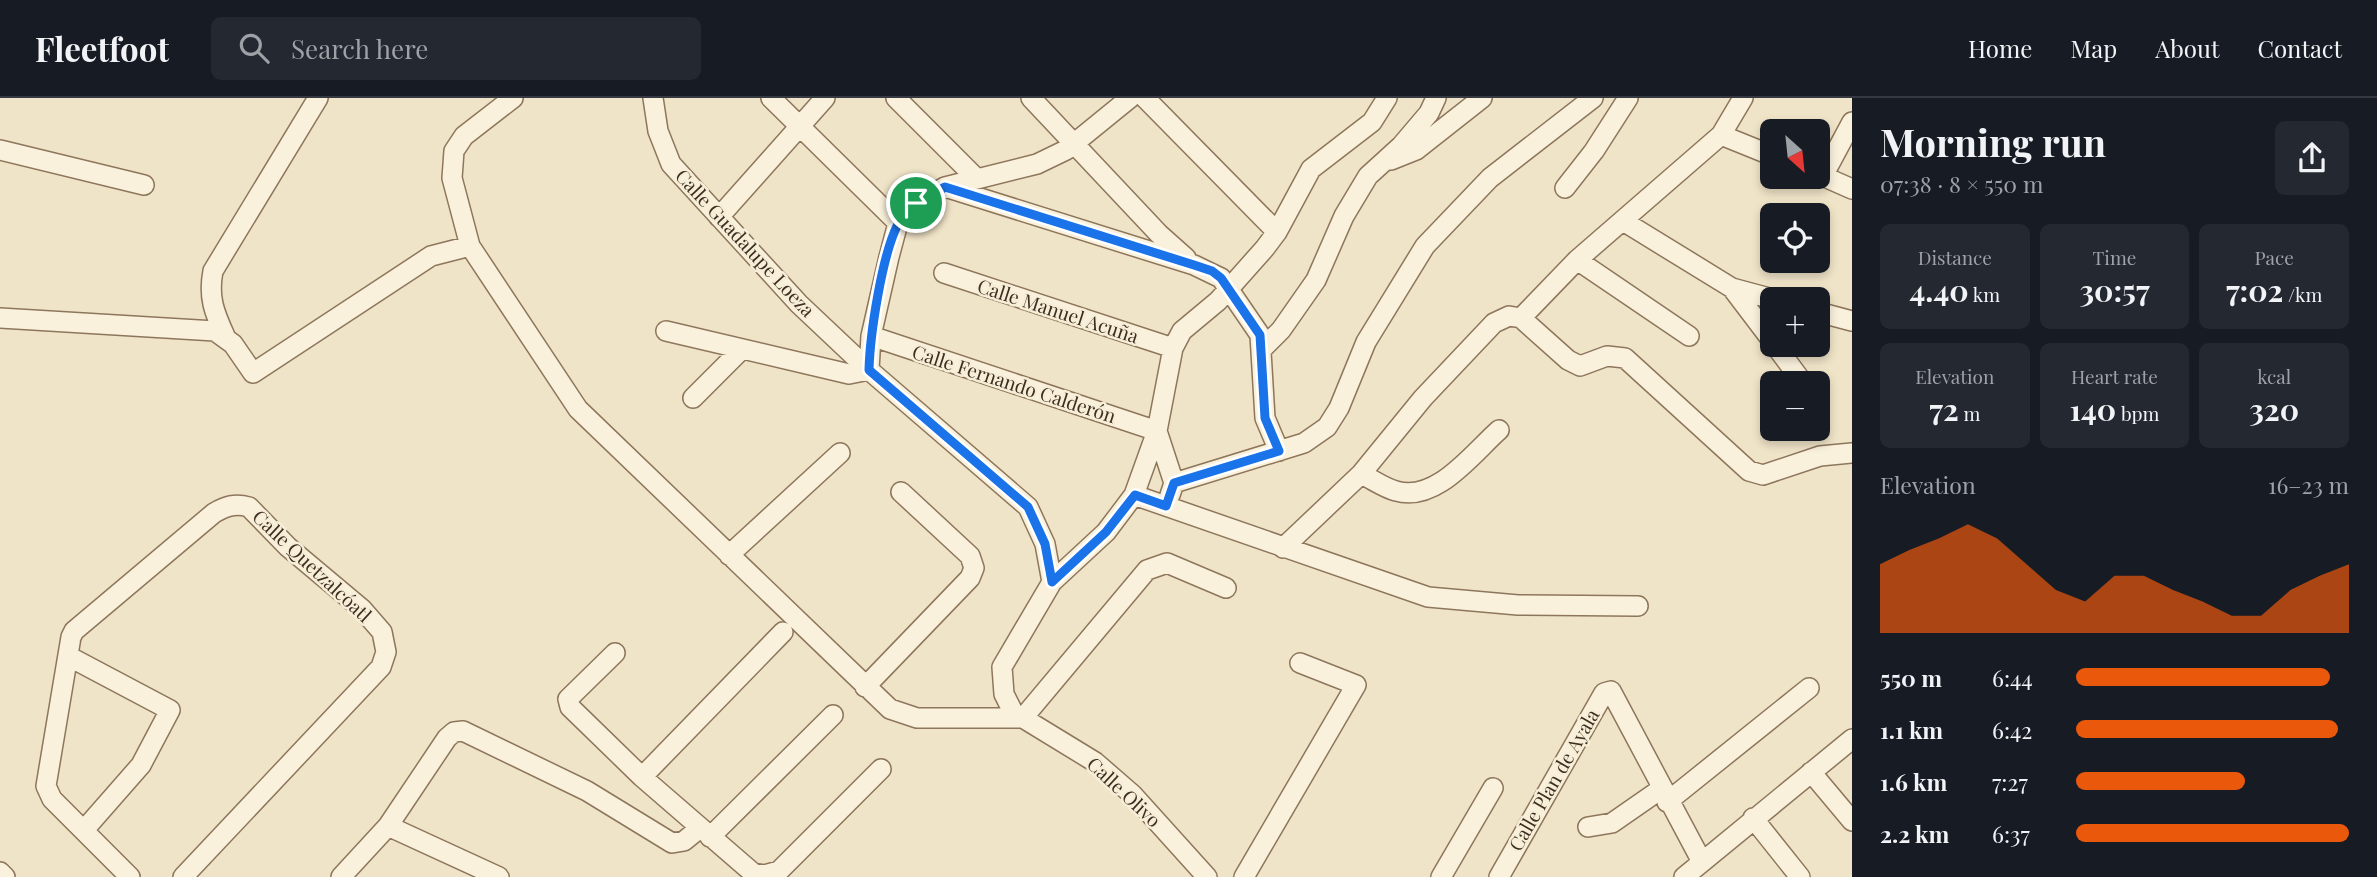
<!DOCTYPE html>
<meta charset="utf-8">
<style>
body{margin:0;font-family:"Playfair Display",serif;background:#242831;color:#f1f3f6;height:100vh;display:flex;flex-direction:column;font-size:26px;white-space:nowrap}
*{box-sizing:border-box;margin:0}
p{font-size:23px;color:#9ea1a6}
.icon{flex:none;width:38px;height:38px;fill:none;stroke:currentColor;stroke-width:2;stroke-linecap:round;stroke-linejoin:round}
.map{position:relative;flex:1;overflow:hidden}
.sheet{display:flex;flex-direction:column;background:#171b24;width:525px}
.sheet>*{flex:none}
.needle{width:46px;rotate:153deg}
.buttons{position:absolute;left:1760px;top:21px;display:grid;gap:14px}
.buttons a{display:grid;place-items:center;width:70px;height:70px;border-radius:10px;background:#171b24;box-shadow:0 4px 10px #0003;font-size:35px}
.pin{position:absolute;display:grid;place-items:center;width:60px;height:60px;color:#fff;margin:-30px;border:4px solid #fff;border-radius:50%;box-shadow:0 2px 7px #0007}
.round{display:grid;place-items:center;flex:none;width:74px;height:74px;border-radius:10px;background:#242831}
.summary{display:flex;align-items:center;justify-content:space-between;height:119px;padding:0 28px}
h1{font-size:38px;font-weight:700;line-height:52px}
.metrics{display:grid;grid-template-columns:repeat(3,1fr);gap:10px;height:119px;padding:7px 28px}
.metrics div{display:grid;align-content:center;border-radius:10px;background:#242831;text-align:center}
.metrics b{font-size:30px;font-weight:700}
.metrics small{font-size:19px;font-weight:400}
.metrics p{font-size:19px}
.chart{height:196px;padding:14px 28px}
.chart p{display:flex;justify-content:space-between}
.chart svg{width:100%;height:126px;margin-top:7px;fill:#ea580c;opacity:.7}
ul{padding:0 28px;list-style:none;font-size:23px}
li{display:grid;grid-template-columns:112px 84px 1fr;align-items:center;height:52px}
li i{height:18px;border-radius:9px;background:#ea580c}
header{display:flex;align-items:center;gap:42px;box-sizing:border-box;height:98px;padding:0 35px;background:#171b24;border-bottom:2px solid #363941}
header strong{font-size:33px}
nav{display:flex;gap:38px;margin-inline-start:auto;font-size:24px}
.search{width:490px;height:63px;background:#242831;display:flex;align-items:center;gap:18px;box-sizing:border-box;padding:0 24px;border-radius:10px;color:#9ea1a6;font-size:26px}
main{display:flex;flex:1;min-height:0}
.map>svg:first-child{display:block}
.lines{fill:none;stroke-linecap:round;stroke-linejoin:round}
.minor-casing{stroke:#8d765c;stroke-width:22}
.minor{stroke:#faf1dc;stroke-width:19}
.route-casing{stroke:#fff;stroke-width:14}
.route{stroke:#1a73e8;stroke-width:9}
.labels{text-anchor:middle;stroke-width:5;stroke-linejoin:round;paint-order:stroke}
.street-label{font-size:19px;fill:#3d2e20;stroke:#f7eed8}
</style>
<header>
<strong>Fleetfoot</strong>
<div class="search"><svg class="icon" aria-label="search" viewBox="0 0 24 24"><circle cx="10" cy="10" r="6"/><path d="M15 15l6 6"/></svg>Search here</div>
<nav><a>Home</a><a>Map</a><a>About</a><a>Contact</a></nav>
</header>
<main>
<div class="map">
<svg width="1852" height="779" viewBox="0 0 1852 779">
<rect width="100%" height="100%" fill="#f0e4c8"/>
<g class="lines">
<defs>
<path id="minor" d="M513 0 464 38 454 53 452 80 470 148 578 311 890 611 917 620H1023L1095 664 1133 697 1207 779
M653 0 658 33 671 66 799 206 869 272 849 276 666 233
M771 0 898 125
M896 0 976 80
M1031 0 1159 136 1186 160
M1145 0 1277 134
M1721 37 1773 58
M0 52 144 87
M1391 62 1416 52 1482 0
M1818 76 1852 91
M1823 78 1852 24
M945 89 1194 167 1221 180 1260 237 1265 320 1279 353
M1565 90 1594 53 1628 0
M719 119 825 0
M1623 123 1732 190 1773 201
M1577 162 1689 238
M944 175 1173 250
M1732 190 1773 244
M1818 214 1852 223
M0 220 215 233 233 246 253 275 431 158 470 148
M1521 220 1568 262 1580 268 1607 258 1625 260 1749 373 1763 377 1820 358 1852 355
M225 238C214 214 208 199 213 173L318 0
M871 238 1157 333 1174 385 1170 397
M1775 247 1803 285
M1262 251 1281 232 1316 182 1344 118 1368 78 1401 48 1429 15 1436 0
M693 300 742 251
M1361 376C1372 381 1384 390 1396 393 1436 405 1472 356 1499 332
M1174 385 1304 345 1327 329 1339 310 1366 244 1425 148 1490 80 1593 0
M1134 397 1428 499 1518 507 1638 508
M1283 450 1361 376 1423 300 1494 225 1509 218 1521 220 1577 162 1721 37 1743 0
M729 457 840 355
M1052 484 1045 446 1028 409 869 272 871 238 889 159 898 125 916 105 945 89 1037 66 1066 52 1130 0
M615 555 568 601 570 609 642 679 753 775 764 777 779 773 881 671
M68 558 170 612 141 667 84 732
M865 589 970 480 974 470 970 458 901 394
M1015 618 1004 596 1002 569 1052 484 1106 434 1134 397 1157 333 1173 250 1182 233 1218 203 1265 150 1277 134 1311 71 1372 24 1387 0
M1023 620 1147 472 1167 465 1226 490
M1811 674 1852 723
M642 679 783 534
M1667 704 1809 590
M1753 720 1800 779
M388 728 499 779
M1588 729 1612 725 1661 691
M710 739 833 617
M0 774 5 779
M130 779 52 701 46 688 71 539 74 533 214 415C226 408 235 405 249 409L288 449 362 511 382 534 386 554 381 569 183 779
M341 779 388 728 447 640 454 634 463 633 587 693 672 745 684 743 700 730
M1244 779 1356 587 1300 565
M1441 779 1493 690
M1499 779 1604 595 1611 593 1701 762
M1684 779 1852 641"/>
</defs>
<use href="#minor" class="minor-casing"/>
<use href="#minor" class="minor"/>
</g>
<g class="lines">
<defs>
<path id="route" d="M945 89 1194 167 1212 173 1221 180 1260 237 1265 320 1279 353 1174 385 1166 408 1135 397 1106 434 1052 484 1045 446 1028 409 869 272C870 236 882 157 898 126 907 108 928 99 945 89Z"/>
</defs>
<use href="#route" class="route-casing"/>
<use href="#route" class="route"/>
</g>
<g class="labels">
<g class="street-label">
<text transform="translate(745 145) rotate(47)" y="7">Calle Guadalupe Loeza</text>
<text transform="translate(1058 213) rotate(18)" y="7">Calle Manuel Acuña</text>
<text transform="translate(1014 286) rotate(18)" y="7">Calle Fernando Calderón</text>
<text transform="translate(312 468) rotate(43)" y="7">Calle Quetzalcóatl</text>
<text transform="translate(1554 682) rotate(-60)" y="7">Calle Plan de Ayala</text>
<text transform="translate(1124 694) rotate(43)" y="7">Calle Olivo</text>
</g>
</g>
</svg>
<div class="buttons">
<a><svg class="needle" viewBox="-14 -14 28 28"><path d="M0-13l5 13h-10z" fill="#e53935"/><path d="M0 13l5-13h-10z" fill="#9ea1a6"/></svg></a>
<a><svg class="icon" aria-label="locate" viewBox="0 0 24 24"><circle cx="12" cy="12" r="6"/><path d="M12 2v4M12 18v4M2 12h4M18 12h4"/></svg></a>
<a>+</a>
<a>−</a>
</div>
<div class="pin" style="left:916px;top:105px;background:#1e9e55"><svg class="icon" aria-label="arrive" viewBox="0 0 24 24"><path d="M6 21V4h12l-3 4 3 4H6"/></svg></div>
</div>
<section class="sheet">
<div class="summary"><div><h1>Morning run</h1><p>07:38 · 8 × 550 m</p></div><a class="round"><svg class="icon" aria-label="share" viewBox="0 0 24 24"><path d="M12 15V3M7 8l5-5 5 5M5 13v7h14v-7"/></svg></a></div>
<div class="metrics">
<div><p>Distance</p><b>4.40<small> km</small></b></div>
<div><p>Time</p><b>30:57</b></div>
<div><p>Pace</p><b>7:02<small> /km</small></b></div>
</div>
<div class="metrics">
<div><p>Elevation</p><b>72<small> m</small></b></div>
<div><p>Heart rate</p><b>140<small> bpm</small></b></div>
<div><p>kcal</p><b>320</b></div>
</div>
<div class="chart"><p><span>Elevation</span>16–23 m</p>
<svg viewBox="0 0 160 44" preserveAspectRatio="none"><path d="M0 44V20L10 15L20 11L30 6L40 11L50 20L60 29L70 33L80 24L90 24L100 29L110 33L120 38L130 38L140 29L150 24L160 20V44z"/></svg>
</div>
<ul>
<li><b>550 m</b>6:44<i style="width:93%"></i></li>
<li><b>1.1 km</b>6:42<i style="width:96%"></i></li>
<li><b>1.6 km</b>7:27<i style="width:62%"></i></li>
<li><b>2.2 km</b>6:37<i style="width:100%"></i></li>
</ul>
</section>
</main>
